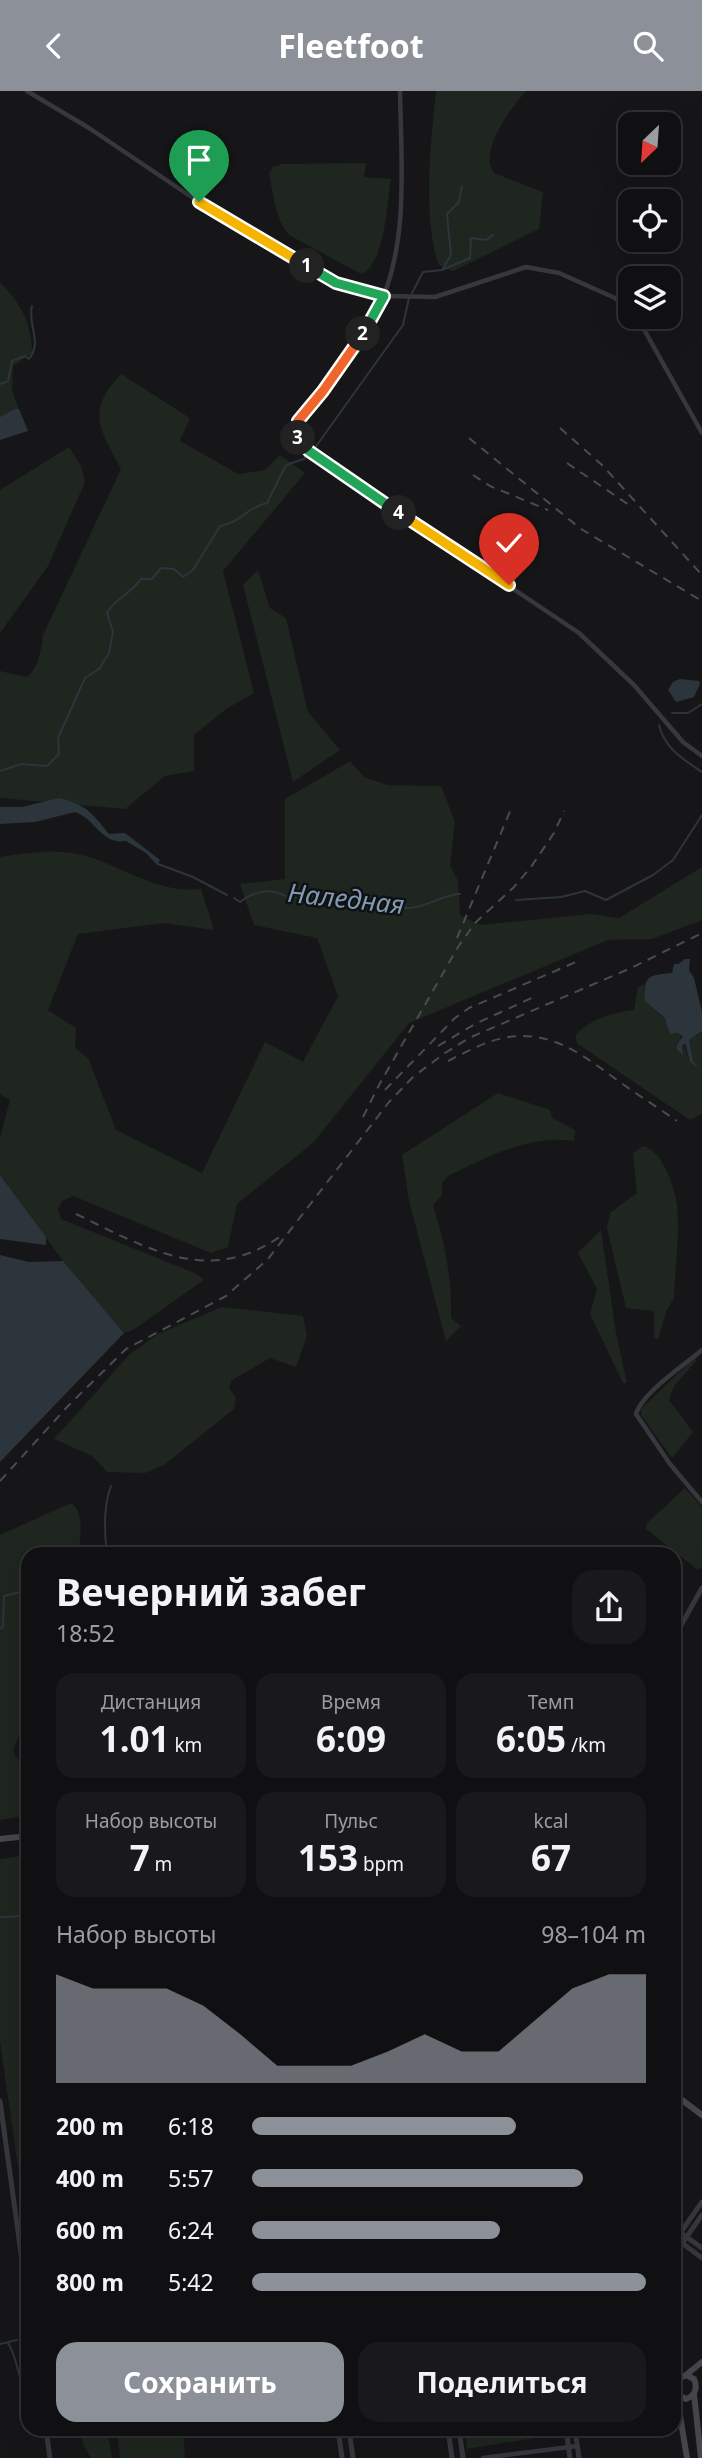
<!DOCTYPE html>
<html lang="ru">
<meta charset="utf-8">
<style>
body{margin:0;font-family:"Noto Sans",sans-serif;background:#19191b;color:#f1f3f6;height:100vh;display:flex;flex-direction:column;font-size:26px;white-space:nowrap}
*{box-sizing:border-box;margin:0}
p{font-size:23px;color:#9c9d9f}
.icon{flex:none;width:38px;height:38px;fill:none;stroke:currentColor;stroke-width:2;stroke-linecap:round;stroke-linejoin:round}
.map{position:relative;flex:1;overflow:hidden}
.details{position:absolute;left:21px;top:1456px;width:660px;height:889px;display:flex;flex-direction:column;background:#101012;border-radius:21px;box-shadow:0 7px 28px #0002,0 0 0 2px #303032}
.details>*{flex:none}
.needle{width:46px;rotate:205deg}
.tools{position:absolute;left:618px;top:21px;display:grid;gap:14px}
.tools a{display:grid;place-items:center;width:63px;height:63px;border-radius:14px;background:#101012;box-shadow:0 7px 28px #0002,0 0 0 2px #303032;font-size:35px}
.pin{position:absolute;display:grid;place-items:center;width:60px;height:60px;color:#fff;margin:-72px -30px;border-radius:50% 50% 50% 0;rotate:-45deg;box-shadow:0 0 7px #0007}
.pin .icon{rotate:45deg}
.km{position:absolute;width:35px;height:35px;margin:-18px;border-radius:50%;background:#222;color:#fff;font-size:19px;line-height:35px;text-align:center}
.round{display:grid;place-items:center;flex:none;width:74px;height:74px;border-radius:21px;background:#19191b}
.head{display:flex;align-items:center;justify-content:space-between;height:119px;padding:0 35px}
h1{font-size:38px;font-weight:700;line-height:52px}
.figures{display:grid;grid-template-columns:repeat(3,1fr);gap:10px;height:119px;padding:7px 35px}
.figures div{display:grid;align-content:center;border-radius:18px;background:#19191b;text-align:center}
.figures b{font-size:35px;font-weight:700}
.figures small{font-size:19px;font-weight:400}
.figures p{font-size:19px}
.chart{height:196px;padding:14px 35px}
.chart p{display:flex;justify-content:space-between}
.chart svg{width:100%;height:126px;margin-top:7px;fill:#8c9099;opacity:.7}
.primary-button{display:flex;gap:14px;margin-top:auto;padding:14px 35px}
.primary-button a{flex:1;height:80px;border-radius:21px;background:#8c9099;color:#fff;font-size:28px;font-weight:700;line-height:80px;text-align:center}
.primary-button a+a{background:#19191b;color:#f1f3f6}
ul{padding:0 35px;list-style:none;font-size:23px}
li{display:grid;grid-template-columns:112px 84px 1fr;align-items:center;height:52px}
li i{height:18px;border-radius:9px;background:#8c9099}
header{display:flex;justify-content:space-between;align-items:center;height:91px;padding:0 35px;background:#8c9099;color:#fff;font-size:32px;font-weight:700}
.map>svg:first-child{display:block}
.green{fill:#1e261f}
.water{fill:#2c353c}
.lines{fill:none;stroke-linecap:round;stroke-linejoin:round}
.stream{stroke:#2c353c;stroke-width:2}
.minor{stroke:#37383d;stroke-width:4.5}
.tertiary{stroke:#37383d;stroke-width:5}
.secondary{stroke:#45474d;stroke-width:6}
.rail{stroke:#4a4c52;stroke-width:2;stroke-dasharray:9 7;stroke-linecap:butt}
.split-1-casing{stroke:#fff;stroke-width:14}
.split-2-casing{stroke:#fff;stroke-width:14}
.split-3-casing{stroke:#fff;stroke-width:14}
.split-4-casing{stroke:#fff;stroke-width:14}
.split-5-casing{stroke:#fff;stroke-width:14}
.split-1{stroke:#f5b400;stroke-width:9}
.split-2{stroke:#22a559;stroke-width:9}
.split-3{stroke:#f0652b;stroke-width:9}
.split-4{stroke:#22a559;stroke-width:9}
.split-5{stroke:#f5b400;stroke-width:9}
.labels{text-anchor:middle;stroke-width:5;stroke-linejoin:round;paint-order:stroke}
.water-label{font-size:26px;font-style:italic;fill:#7f9bb3;stroke:#111113}
</style>
<header><svg class="icon" aria-label="back" viewBox="0 0 24 24"><path d="M15 5l-7 7 7 7"/></svg>Fleetfoot<svg class="icon" aria-label="search" viewBox="0 0 24 24"><circle cx="10" cy="10" r="6"/><path d="M15 15l6 6"/></svg></header>
<div class="map">
<svg width="702" height="2367" viewBox="0 0 702 2367">
<rect width="100%" height="100%" fill="#161618"/>
<path class="green" d="M436 0H526C511 17 478 60 494 82L543 101 539 138 453 180 439 174C422 130 431 47 436 0Z
M366 72 364 86 391 88C387 111 385 174 361 183L289 144C275 127 273 102 269 82L273 76 282 73Z
M0 192C21 211 32 234 32 262L13 275 12 299 19 318 0 326Z
M121 283 190 327 180 350 238 383 265 379 280 364 305 382 223 480 254 602 226 618 194 644V680L165 685 125 718 0 707V580L27 586C39 577 41 558 43 544L121 378C100 338 85 320 121 283Z
M69 356 81 375 85 391 48 475 0 542V399Z
M258 479 270 517 286 527 308 621 340 659 293 691 243 494Z
M350 670 364 686 387 694 441 695 455 731 450 774 458 790 460 824 480 834 591 823 619 827 702 776V829L652 848 608 849 409 932 313 1052 237 1113 228 1156 211 1162 73 1105 62 1110 58 1118 61 1128 197 1183 204 1189 133 1239 124 1242 63 1170 0 1084V1047L10 1009 0 1003V766C30 761 57 757 87 765 125 777 160 803 201 798L214 839 163 832 78 843 48 919 76 937 75 957 88 967 116 1039 202 1082 265 951 303 971 338 905 317 847 254 834 240 793 285 788V708Z
M644 893C643 909 653 917 664 927 668 930 670 938 673 942L682 943 679 953 683 962V951L690 971 698 976 693 970 689 949 694 943 696 945 702 940V1023L690 1029 578 953 575 946C585 929 616 921 634 919L638 896Z
M498 1002 550 1019 552 1027 575 1039 574 1050C530 1043 487 1066 448 1085L442 1092V1104L433 1114C445 1153 452 1187 451 1227L461 1235 446 1250 409 1110 402 1064Z
M643 1055C662 1059 675 1096 677 1114 680 1144 675 1177 674 1207L666 1221 658 1248 654 1247V1220L626 1217 607 1137 610 1122 637 1102 633 1062Z
M601 1139 616 1242 627 1292H623L590 1223 597 1198 578 1162Z
M222 1216 303 1225 307 1245 296 1276 270 1267 232 1289 229 1296 236 1307 234 1318 164 1374 145 1382 107 1381 92 1365 54 1348 130 1263 158 1243Z
M695 1266 697 1269 674 1295 669 1309 693 1341 672 1367 641 1324V1318Z
M685 1397 702 1416V1476L698 1479 646 1438 647 1432Z
M71 1412C86 1422 79 1448 79 1463H28V1622L13 1660 28 1686V1724L0 1729V1444Z
M28 1764V2145L0 1951V1768Z
M87 2338H107L112 2367H91L83 2353 81 2345Z
M117 2338H183L185 2367H120Z
M465 2338H559L560 2343 467 2358Z"/>
<path class="water" d="M15 318H19L28 340 0 349V326Z
M680 588 699 590 700 593 694 606 676 611 668 599 673 591Z
M59 707C87 714 92 722 109 743L125 742 160 769 157 774 146 762 126 750C101 754 96 728 75 721L35 731 0 733V716H22Z
M685 868H690L689 879 694 887 702 921V940L689 949 693 970 700 978 690 971 685 952 682 955 683 964 677 959V954L683 945 678 942 670 943V939L669 941 665 927 645 910C643 885 648 884 672 882L674 873H678Z
M0 1084 46 1146V1154L0 1148Z
M0 1164 29 1171 63 1170 124 1242 0 1371Z"/>
<g class="lines">
<path class="stream" d="M443 177 451 164 447 123 459 111 462 95
M412 202 423 181 442 179 470 167 471 147 486 149 493 144
M0 293 8 290 12 270 25 265 29 268C43 250 27 234 32 215
M672 622H688L702 613
M659 634C664 657 684 669 702 681
M0 680 21 673 47 675 59 663 58 647 85 587 99 578 109 562 113 541 107 522C114 508 132 502 141 488H152L161 477 174 478 183 486 193 479 220 435C240 432 246 417 267 412L286 374 304 368 317 354 403 234 409 207
M158 773 193 786 227 804
M234 807 240 811C256 799 272 796 289 807 301 803 375 805 388 808 395 810 400 817 408 817 426 817 443 803 460 803
M516 809 561 806 585 800 606 809 653 784 673 769 702 724
M107 1463C104 1440 103 1416 111 1395
M0 1538 3 1536 4 1505 24 1500 25 1493H28
M0 1826 28 1825
M8 2252C17 2266 17 2282 24 2298L28 2299
M0 2253 17 2249"/>
<path class="minor" d="M27 0 89 37 199 111 336 192 384 205 435 206 526 176 559 182 615 207 630 220
M400 0C401 70 410 158 376 221 361 249 342 277 323 301 315 311 299 322 297 335 295 353 312 362 324 371L579 542 634 594 683 651 702 665
M637 226 702 342
M702 1259C684 1274 642 1302 636 1323L670 1373 702 1411
M483 2367 577 2355"/>
<path class="tertiary" d="M674 1547 702 1497
M0 2010 28 2213
M674 2137 702 2157
M674 2151 702 2111
M682 2152 702 2167
M674 2164 702 2124
M46 2338 50 2367
M338 2338 342 2367
M349 2338 353 2367
M448 2338 452 2367
M459 2338 463 2367
M566 2338 570 2367
M575 2338 579 2367"/>
<path class="secondary" d="M0 1748 28 1745
M674 2003 702 2024
M686 2284 702 2271
M674 2290 686 2284 694 2288C698 2297 695 2305 686 2308L674 2302
M694 2303 701 2367
M677 2306 687 2367"/>
<path class="rail" d="M560 337 602 374 702 484
M469 347 581 438 702 510
M567 372 629 414
M473 384 490 395 548 419
M457 847 511 718
M438 955 475 933 536 905
M448 970C466 961 484 951 503 947 553 937 586 967 624 994 641 1006 660 1018 677 1030
M385 999 455 927 469 917 576 871
M363 1026 379 994 458 856 475 832 514 796 531 776 554 742 564 720
M76 1123C147 1157 208 1196 281 1145
M0 1390 68 1315 126 1258 226 1205 268 1168 389 1011 413 986 445 962 469 947 631 877 702 842"/>
</g>
<g class="lines">
<defs>
<path id="split-1" d="M199 111 307 175"/>
<path id="split-2" d="M307 175 336 192 384 205 363 243"/>
<path id="split-3" d="M298 347V330L323 300 363 243"/>
<path id="split-4" d="M298 347 309 360 399 422"/>
<path id="split-5" d="M399 422 509 494"/>
</defs>
<use href="#split-1" class="split-1-casing"/>
<use href="#split-2" class="split-2-casing"/>
<use href="#split-3" class="split-3-casing"/>
<use href="#split-4" class="split-4-casing"/>
<use href="#split-5" class="split-5-casing"/>
<use href="#split-1" class="split-1"/>
<use href="#split-2" class="split-2"/>
<use href="#split-3" class="split-3"/>
<use href="#split-4" class="split-4"/>
<use href="#split-5" class="split-5"/>
</g>
<g class="labels">
<g class="water-label">
<text transform="translate(346 808) rotate(6)" y="9">Наледная</text>
</g>
</g>
</svg>
<div class="tools">
<a><svg class="needle" viewBox="-14 -14 28 28"><path d="M0-13l5 13h-10z" fill="#e53935"/><path d="M0 13l5-13h-10z" fill="#9c9d9f"/></svg></a>
<a><svg class="icon" aria-label="locate" viewBox="0 0 24 24"><circle cx="12" cy="12" r="6"/><path d="M12 2v4M12 18v4M2 12h4M18 12h4"/></svg></a>
<a><svg class="icon" aria-label="layers" viewBox="0 0 24 24"><path d="M12 4l9 5-9 5-9-5zM3 14l9 5 9-5"/></svg></a>
</div>
<div class="pin" style="left:199px;top:111px;background:#1e9e55"><svg class="icon" aria-label="arrive" viewBox="0 0 24 24"><path d="M6 21V4h12l-3 4 3 4H6"/></svg></div>
<div class="pin" style="left:509px;top:494px;background:#d93025"><svg class="icon" aria-label="check" viewBox="0 0 24 24"><path d="M5 12l5 5 9-10"/></svg></div>
<b class="km" style="left:307px;top:175px">1</b>
<b class="km" style="left:363px;top:243px">2</b>
<b class="km" style="left:298px;top:347px">3</b>
<b class="km" style="left:399px;top:422px">4</b>
<section class="details">
<div class="head"><div><h1>Вечерний забег</h1><p>18:52</p></div><a class="round"><svg class="icon" aria-label="share" viewBox="0 0 24 24"><path d="M12 15V3M7 8l5-5 5 5M5 13v7h14v-7"/></svg></a></div>
<div class="figures">
<div><p>Дистанция</p><b>1.01<small> km</small></b></div>
<div><p>Время</p><b>6:09</b></div>
<div><p>Темп</p><b>6:05<small> /km</small></b></div>
</div>
<div class="figures">
<div><p>Набор высоты</p><b>7<small> m</small></b></div>
<div><p>Пульс</p><b>153<small> bpm</small></b></div>
<div><p>kcal</p><b>67</b></div>
</div>
<div class="chart"><p><span>Набор высоты</span>98–104 m</p>
<svg viewBox="0 0 160 44" preserveAspectRatio="none"><path d="M0 44V6L10 11L20 11L30 11L40 17L50 27L60 38L70 38L80 38L90 33L100 27L110 33L120 33L130 22L140 11L150 6L160 6V44z"/></svg>
</div>
<ul>
<li><b>200 m</b>6:18<i style="width:67%"></i></li>
<li><b>400 m</b>5:57<i style="width:84%"></i></li>
<li><b>600 m</b>6:24<i style="width:63%"></i></li>
<li><b>800 m</b>5:42<i style="width:100%"></i></li>
</ul>
<div class="primary-button"><a>Сохранить</a><a>Поделиться</a></div>
</section>
</div>
